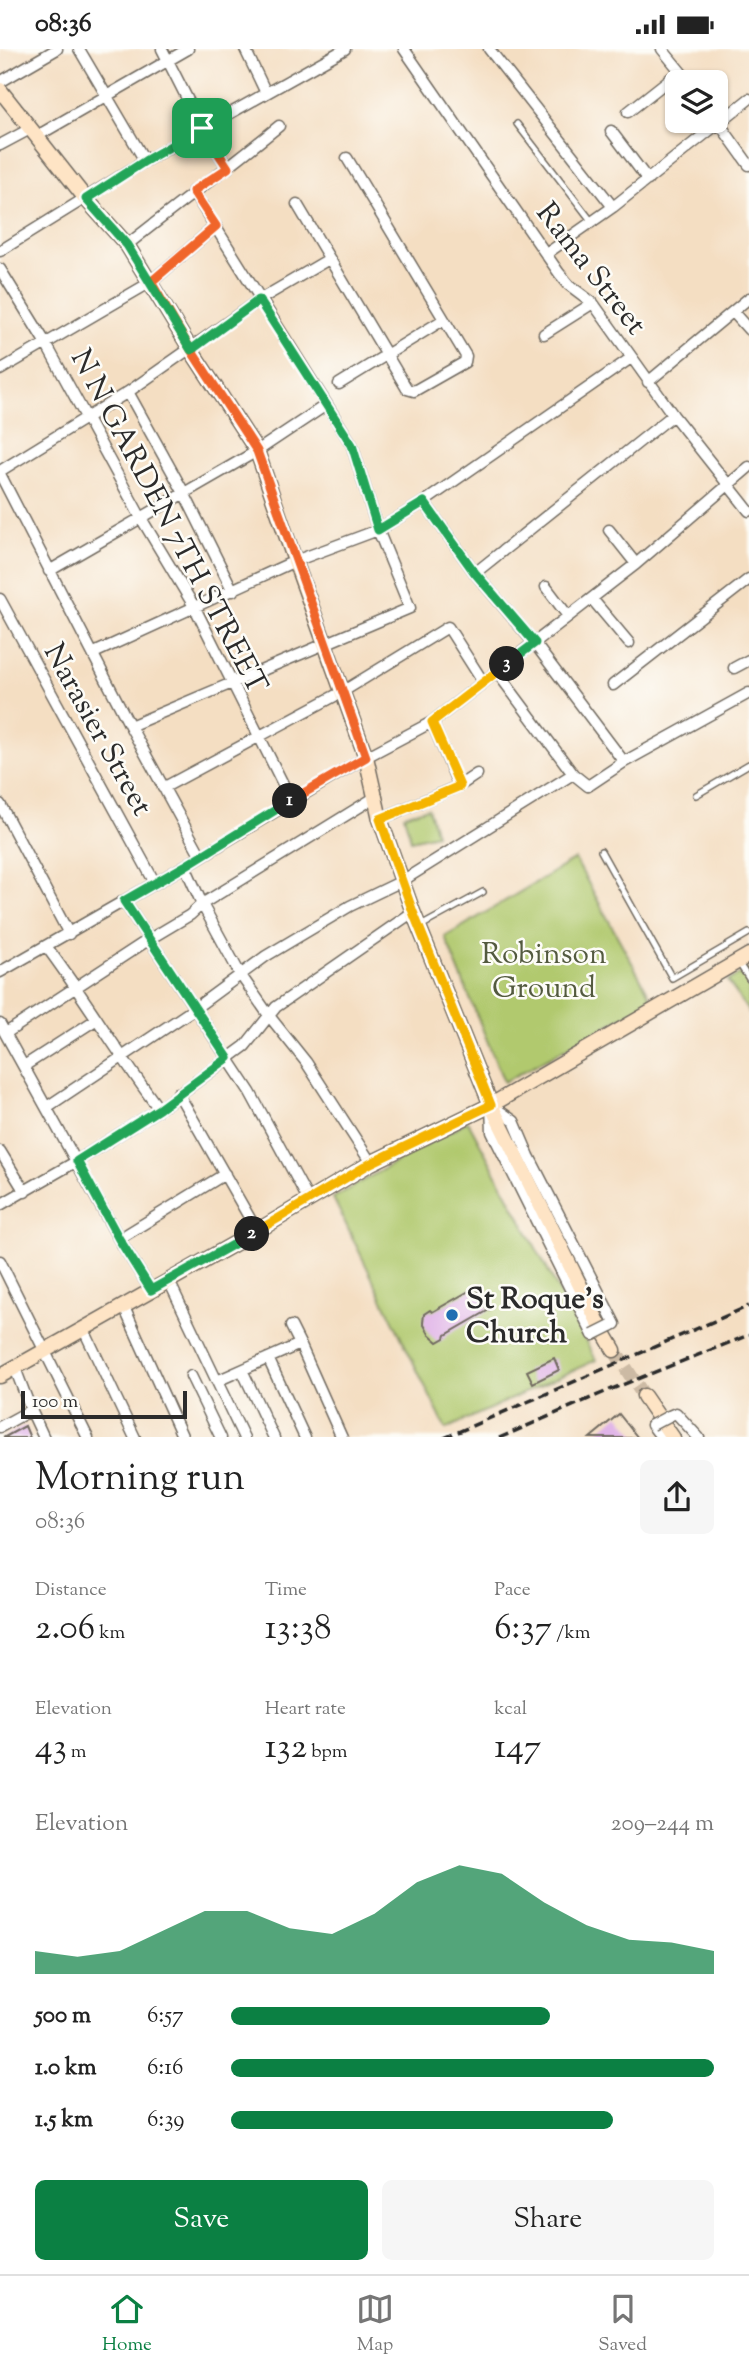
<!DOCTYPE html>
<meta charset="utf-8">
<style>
body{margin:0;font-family:"Sorts Mill Goudy",serif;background:#f6f6f6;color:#222;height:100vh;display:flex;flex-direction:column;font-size:26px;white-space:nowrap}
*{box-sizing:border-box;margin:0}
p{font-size:23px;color:#767676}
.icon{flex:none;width:38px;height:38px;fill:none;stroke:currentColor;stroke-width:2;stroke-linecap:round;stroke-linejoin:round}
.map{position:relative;height:1388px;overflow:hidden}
.side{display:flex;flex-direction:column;background:#fff;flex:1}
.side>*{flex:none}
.fabs{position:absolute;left:665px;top:21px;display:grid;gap:14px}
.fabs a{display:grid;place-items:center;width:63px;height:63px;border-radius:10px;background:#fff;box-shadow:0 2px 5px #0004;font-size:35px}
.scale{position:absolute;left:21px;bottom:18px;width:166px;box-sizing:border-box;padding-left:7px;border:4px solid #2b2b2b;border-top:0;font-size:19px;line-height:24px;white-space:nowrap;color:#2b2b2b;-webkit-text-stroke:5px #fdfcf7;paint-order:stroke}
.pin{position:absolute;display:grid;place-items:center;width:60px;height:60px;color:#fff;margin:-30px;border-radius:14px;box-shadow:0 4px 10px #0006}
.km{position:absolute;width:35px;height:35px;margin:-18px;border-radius:50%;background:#222;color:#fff;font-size:19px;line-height:35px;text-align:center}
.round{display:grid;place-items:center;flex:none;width:74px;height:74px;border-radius:10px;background:#f6f6f6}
.headline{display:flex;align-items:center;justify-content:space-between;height:119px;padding:0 35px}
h1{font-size:38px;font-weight:600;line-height:52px}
.stats{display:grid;grid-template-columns:repeat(3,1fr);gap:10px;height:119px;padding:7px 35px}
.stats div{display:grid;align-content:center}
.stats b{font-size:35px;font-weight:600}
.stats small{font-size:19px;font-weight:400}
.stats p{font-size:19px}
.chart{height:196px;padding:14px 35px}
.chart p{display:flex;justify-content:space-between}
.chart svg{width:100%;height:126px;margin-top:7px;fill:#0b8043;opacity:.7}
.primary-button{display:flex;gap:14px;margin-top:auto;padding:14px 35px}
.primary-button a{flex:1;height:80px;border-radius:10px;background:#0b8043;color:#fff;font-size:28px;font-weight:600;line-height:80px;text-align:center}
.primary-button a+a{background:#f6f6f6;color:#222}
ul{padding:0 35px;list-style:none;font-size:23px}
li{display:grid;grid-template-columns:112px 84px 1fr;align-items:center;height:52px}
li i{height:18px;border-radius:9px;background:#0b8043}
.status{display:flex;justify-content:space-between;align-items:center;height:49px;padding:0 35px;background:#fff;direction:ltr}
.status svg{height:19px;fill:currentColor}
.dock{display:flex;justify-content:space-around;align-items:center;height:98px;border-top:2px solid #e0e0e0;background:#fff;font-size:19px;color:#767676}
.dock a{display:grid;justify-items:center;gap:4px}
.dock .selected{color:#0b8043}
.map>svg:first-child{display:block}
.green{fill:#b1c96e;stroke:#6e7a4c;stroke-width:2}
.building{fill:#ddabe6}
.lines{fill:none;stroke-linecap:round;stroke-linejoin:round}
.secondary-tunnel{stroke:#ccbaa4;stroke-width:14;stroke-dasharray:14 7;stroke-linecap:butt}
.lane-casing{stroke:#716a60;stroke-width:8}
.street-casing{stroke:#716a60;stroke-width:13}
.secondary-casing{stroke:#716a60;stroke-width:17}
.lane{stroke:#fff;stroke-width:5}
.street{stroke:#fff;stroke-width:10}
.secondary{stroke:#fee4c5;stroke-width:14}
.rail{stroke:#2b2b2b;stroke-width:3.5;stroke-dasharray:10 5;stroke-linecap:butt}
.street-bridge-casing{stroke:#716a60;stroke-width:13;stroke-linecap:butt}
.street-bridge{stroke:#fff;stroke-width:10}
.split-1-casing{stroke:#fff;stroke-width:14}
.split-2-casing{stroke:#fff;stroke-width:14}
.split-3-casing{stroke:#fff;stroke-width:14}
.split-4-casing{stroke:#fff;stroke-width:14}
.split-1{stroke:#f0652b;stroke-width:9}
.split-2{stroke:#22a559;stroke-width:9}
.split-3{stroke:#f5b400;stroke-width:9}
.split-4{stroke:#22a559;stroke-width:9}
.poi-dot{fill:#1f6fb2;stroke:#fdfcf7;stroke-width:2.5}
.labels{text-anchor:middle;stroke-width:5;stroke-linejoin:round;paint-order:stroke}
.street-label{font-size:30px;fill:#2b2b2b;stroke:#fdfcf7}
.park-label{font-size:30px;fill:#535a3f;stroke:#fdfcf7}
.poi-label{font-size:30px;font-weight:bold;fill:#2b2b2b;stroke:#fdfcf7;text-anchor:start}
</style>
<div class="status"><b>08:36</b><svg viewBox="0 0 49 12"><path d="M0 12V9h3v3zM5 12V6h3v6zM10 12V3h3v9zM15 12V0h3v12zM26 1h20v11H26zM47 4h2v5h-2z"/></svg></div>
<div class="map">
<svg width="749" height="1389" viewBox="0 0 749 1389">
<rect width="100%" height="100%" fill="#fdfcf7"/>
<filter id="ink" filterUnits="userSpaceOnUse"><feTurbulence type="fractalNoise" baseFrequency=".0143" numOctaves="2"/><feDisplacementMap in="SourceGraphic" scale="14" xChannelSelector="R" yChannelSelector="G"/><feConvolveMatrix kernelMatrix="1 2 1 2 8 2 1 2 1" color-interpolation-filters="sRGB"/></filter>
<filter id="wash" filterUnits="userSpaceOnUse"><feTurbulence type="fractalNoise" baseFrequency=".00686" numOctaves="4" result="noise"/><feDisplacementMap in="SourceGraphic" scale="28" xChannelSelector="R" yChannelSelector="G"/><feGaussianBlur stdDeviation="1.57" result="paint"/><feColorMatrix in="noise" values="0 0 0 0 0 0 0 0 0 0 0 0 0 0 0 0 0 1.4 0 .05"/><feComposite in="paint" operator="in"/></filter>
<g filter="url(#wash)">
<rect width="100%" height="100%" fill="#f4dec2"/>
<path class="green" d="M428 759 436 785 411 791 404 766Z
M575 810 653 952 504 1033 445 888Z
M749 920V964L728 932Z
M468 1072 596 1311 446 1380 333 1149Z"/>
<g id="blocks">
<path class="building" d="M476 1238 489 1261 446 1286 445 1289 438 1293 429 1285 423 1274 424 1265 430 1261 432 1263Z
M554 1309 559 1321 533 1334 527 1322Z
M619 1365 638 1389H590Z
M25 1377 30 1389H3Z"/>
</g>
</g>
<g filter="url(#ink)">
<use href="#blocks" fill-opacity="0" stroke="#716a60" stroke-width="2"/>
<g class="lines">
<path class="secondary-tunnel" d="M614 1301 644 1347"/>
<defs>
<path id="lane" d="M517 75 593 174
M696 746 749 715
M601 802 672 929 749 884
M419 878 483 843
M738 913 749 930"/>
<path id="street" d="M79 0 145 112
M162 0 202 79 228 119
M245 0 266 44
M404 0 559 224 569 236 593 254 673 366 749 462
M489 0 613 158
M662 0 689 33
M0 33 57 0
M628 63 680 22
M716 70 749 116
M611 82 648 131
M37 87 188 0
M0 96 30 80
M297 155 407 340 414 342 465 313 466 307 347 109
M127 196C177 156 229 118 279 77
M0 202 145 112 345 0
M546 205 613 158 749 50
M0 220 45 293 141 469 195 559 291 751
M733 263 749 281
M544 285 593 254
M0 321 151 233 216 177
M648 333 749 249
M339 335 443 271
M128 343 184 444 233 542
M0 422 128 343 259 251 329 210
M0 425 130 677 201 807
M424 453 475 524 535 595 624 713
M609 481 636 515
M49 522 257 402 326 356
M475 524 673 366
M546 538 568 567
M0 550 155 834
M592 550 629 594
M94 604 295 512 378 481 424 453 631 309
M734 619 749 611
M497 623 573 725 588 737 624 713 749 644
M613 636 749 530
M432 673 459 737
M130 677 410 559 378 481 352 396 193 142
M163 739 342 643 448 578 483 633
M0 755 69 885
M380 770 459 737 477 725
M185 817 202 855 240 925 270 968 306 1013 371 1114
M124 852 250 1043 309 1152
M46 897C86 950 119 1007 159 1060
M0 923 185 817 366 708 432 673 636 515 749 418
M0 975 119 1190 151 1241
M6 984 148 891 190 866 202 855 374 749
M24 1017 97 970
M178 1044 257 1182
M47 1058 194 960 266 907 350 857 402 832 573 725
M0 1102 25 1143
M0 1156 77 1112 159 1060 245 997 276 958 413 863
M119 1190 225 1125
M0 1212 88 1389
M169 1232 244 1389
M123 1256 183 1389
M291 1277 300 1295
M84 1281 135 1389
M593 1286 492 1083 491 1056 514 1072 529 1107 615 1275 611 1277
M268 1309 305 1389
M15 1319 31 1361 44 1389
M242 1321 274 1389
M191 1327 221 1389
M217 1332 300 1295 342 1389
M669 1367 676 1364 699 1389
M652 1376 662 1389
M0 1378 31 1361"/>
<path id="secondary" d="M0 41 86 150 127 196 191 301 257 402 295 512 366 708 380 770 413 863 491 1056 600 1277 614 1301
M0 1327 257 1182 371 1114 491 1056 749 906
M644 1347 673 1389"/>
</defs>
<use href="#lane" class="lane-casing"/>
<use href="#street" class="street-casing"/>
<use href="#secondary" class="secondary-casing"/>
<use href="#lane" class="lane"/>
<use href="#street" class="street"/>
<use href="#secondary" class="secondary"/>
<path class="rail" d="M444 1389 749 1257
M499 1389 612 1340 749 1286"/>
<defs>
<path id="street-bridge" d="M593 1286 611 1277
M652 1376 669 1367"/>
</defs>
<use href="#street-bridge" class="street-bridge-casing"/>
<use href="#street-bridge" class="street-bridge"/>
</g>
</g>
<g class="lines" filter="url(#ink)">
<defs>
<path id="split-1" d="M202 79 228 119 193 142 216 177 151 233 191 301 257 402 366 708 290 752"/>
<path id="split-2" d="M252 1185 151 1241 119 1190 77 1112 159 1060 228 1009 124 852 185 817 290 752"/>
<path id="split-3" d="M252 1185 371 1114 491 1056 413 863 380 770 460 737 432 673 507 615"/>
<path id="split-4" d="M202 79 145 112 86 150 127 196 191 301 259 251 352 396 378 481 424 453 475 524 535 594 507 615"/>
</defs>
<use href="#split-1" class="split-1-casing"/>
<use href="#split-2" class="split-2-casing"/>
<use href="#split-3" class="split-3-casing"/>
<use href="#split-4" class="split-4-casing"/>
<use href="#split-1" class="split-1"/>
<use href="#split-2" class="split-2"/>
<use href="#split-3" class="split-3"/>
<use href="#split-4" class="split-4"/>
</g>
<circle class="poi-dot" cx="452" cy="1266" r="7"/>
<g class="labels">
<g class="street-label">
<text transform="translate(592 219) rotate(52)" y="10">Rama Street</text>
<text transform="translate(170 472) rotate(62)" y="10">N N GARDEN 7TH STREET</text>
<text transform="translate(99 680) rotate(61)" y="10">Narasier Street</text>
</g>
<g class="park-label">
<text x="544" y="914">Robinson<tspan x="544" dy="34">Ground</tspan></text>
</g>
<g class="poi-label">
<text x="466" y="1259">St Roque's<tspan x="466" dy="34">Church</tspan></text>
</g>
</g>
</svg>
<div class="fabs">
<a><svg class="icon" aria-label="layers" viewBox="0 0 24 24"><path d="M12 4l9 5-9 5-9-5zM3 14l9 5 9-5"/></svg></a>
</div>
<div class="scale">100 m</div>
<div class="pin" style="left:202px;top:79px;background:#1e9e55"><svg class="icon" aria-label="arrive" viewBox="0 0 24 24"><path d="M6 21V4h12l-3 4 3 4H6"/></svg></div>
<b class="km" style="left:290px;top:752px">1</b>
<b class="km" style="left:252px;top:1185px">2</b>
<b class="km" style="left:507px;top:615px">3</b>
</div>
<section class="side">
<div class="headline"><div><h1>Morning run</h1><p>08:36</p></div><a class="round"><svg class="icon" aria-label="share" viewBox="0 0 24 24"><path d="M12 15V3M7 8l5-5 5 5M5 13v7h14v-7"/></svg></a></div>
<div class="stats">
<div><p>Distance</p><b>2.06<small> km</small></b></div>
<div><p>Time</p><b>13:38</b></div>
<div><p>Pace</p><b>6:37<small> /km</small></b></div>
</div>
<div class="stats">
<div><p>Elevation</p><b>43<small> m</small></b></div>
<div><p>Heart rate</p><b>132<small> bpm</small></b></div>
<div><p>kcal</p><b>147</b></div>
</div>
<div class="chart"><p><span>Elevation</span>209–244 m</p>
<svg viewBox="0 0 160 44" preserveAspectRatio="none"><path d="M0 44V36L10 38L20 36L30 29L40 22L50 22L60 28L70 30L80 23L90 12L100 6L110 9L120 19L130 27L140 32L150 33L160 36V44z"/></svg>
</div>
<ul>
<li><b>500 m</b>6:57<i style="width:66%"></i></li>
<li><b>1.0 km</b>6:16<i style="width:100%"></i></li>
<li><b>1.5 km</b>6:39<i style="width:79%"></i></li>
</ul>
<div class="primary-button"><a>Save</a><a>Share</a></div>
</section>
<nav class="dock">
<a class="selected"><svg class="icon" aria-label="home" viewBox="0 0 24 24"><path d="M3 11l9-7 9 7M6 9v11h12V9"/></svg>Home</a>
<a><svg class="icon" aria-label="map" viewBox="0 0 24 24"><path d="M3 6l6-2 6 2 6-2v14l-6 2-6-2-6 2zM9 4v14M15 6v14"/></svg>Map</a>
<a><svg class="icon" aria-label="saved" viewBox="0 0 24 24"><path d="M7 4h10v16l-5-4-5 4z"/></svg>Saved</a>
</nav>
